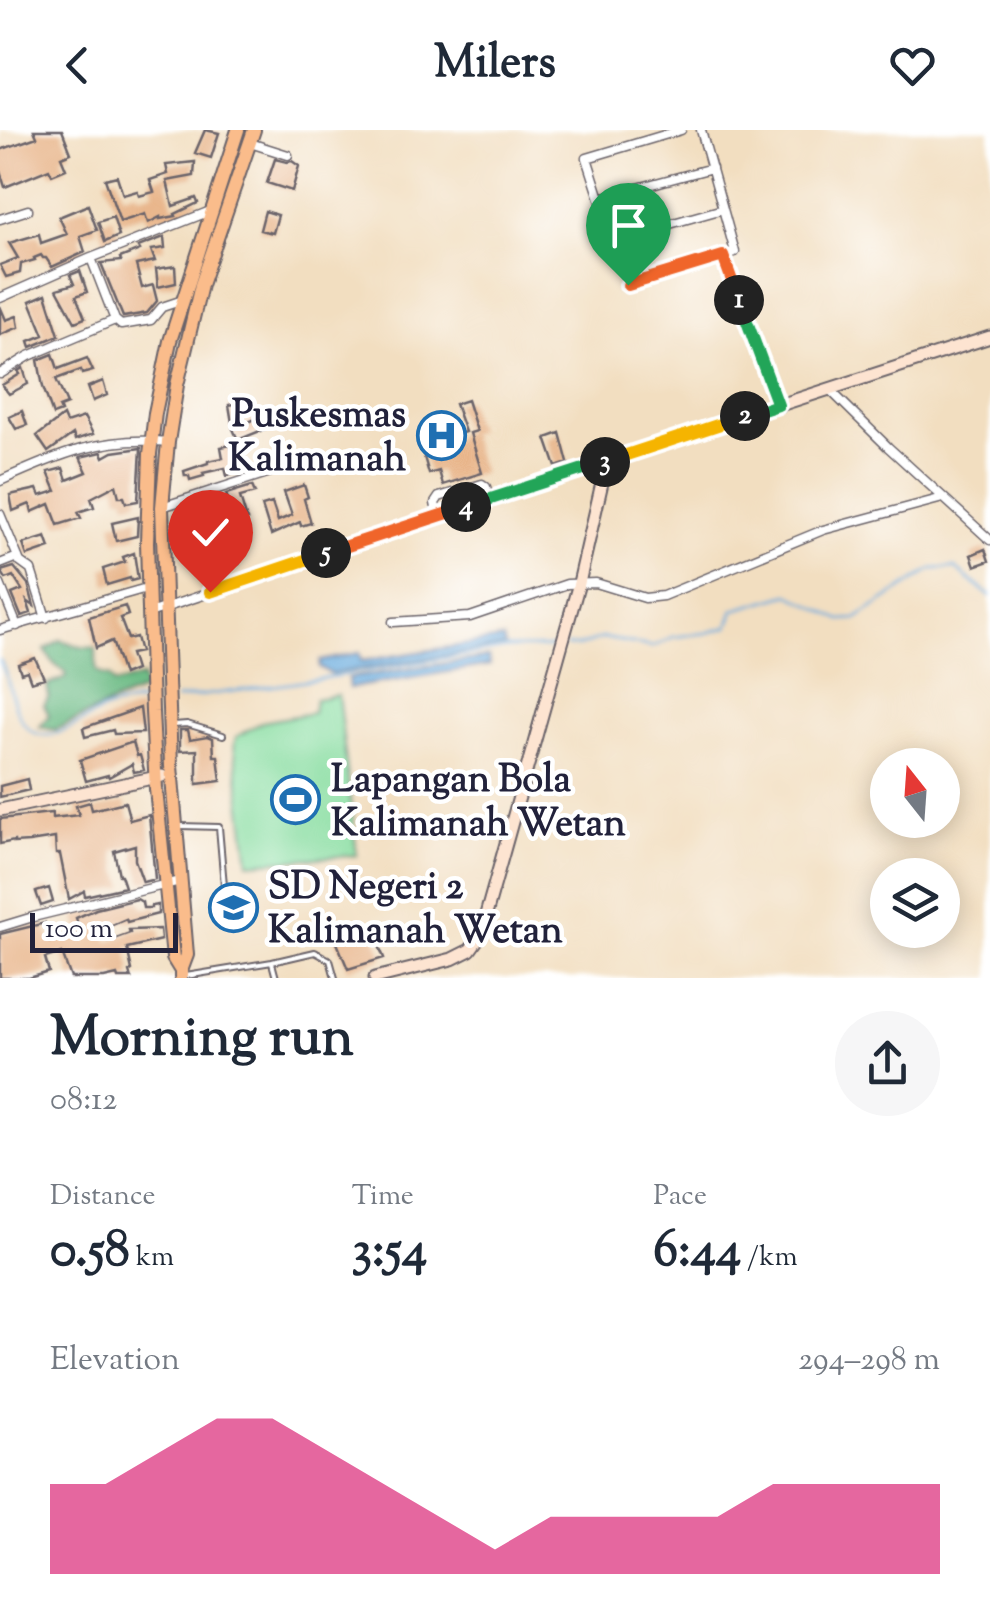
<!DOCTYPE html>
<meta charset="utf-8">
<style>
body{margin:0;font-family:"Sorts Mill Goudy",serif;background:#f6f6f7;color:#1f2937;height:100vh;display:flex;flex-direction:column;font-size:38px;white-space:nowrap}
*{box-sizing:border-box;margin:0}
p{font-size:32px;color:#747a83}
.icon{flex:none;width:55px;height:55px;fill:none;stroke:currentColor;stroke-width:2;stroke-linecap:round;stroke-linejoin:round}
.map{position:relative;height:848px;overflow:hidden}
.panel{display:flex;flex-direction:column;background:#fff;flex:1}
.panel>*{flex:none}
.needle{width:65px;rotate:343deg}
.controls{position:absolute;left:870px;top:618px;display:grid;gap:20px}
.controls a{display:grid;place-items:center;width:90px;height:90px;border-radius:50%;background:#fff;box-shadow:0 5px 25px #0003;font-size:50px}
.scale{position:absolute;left:30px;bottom:25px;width:148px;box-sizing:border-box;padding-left:10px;border:5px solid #22223b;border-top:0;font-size:28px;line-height:35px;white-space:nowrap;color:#22223b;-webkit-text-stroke:8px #fff;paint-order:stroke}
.pin{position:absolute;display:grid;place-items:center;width:85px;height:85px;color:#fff;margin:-102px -42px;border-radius:50% 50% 50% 0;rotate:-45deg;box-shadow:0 0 10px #0007}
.pin .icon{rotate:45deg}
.km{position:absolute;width:50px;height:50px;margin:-25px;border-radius:50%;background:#222;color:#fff;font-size:28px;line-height:50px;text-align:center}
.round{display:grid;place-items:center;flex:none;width:105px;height:105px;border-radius:52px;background:#f6f6f7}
.overview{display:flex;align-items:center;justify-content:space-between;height:170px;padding:0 50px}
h1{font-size:55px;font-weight:800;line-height:75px}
.stats{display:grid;grid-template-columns:repeat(3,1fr);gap:15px;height:170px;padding:10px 50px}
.stats div{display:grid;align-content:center}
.stats b{font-size:50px;font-weight:800}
.stats small{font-size:28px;font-weight:400}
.stats p{font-size:28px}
.chart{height:280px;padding:20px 50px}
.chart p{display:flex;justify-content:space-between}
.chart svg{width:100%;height:180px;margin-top:10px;fill:#db2777;opacity:.7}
header{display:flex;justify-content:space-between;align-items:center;height:130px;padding:0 50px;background:#fff;font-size:45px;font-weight:800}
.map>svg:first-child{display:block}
.green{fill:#88dda0;stroke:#55806e;stroke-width:2.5}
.forest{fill:#6ebc86;stroke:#486f60;stroke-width:2.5}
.water{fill:#69abdd;stroke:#46668c;stroke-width:2.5}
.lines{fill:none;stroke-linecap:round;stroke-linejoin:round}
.stream{stroke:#69abdd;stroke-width:2.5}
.building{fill:#e8b58a}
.lane-casing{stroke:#6b646a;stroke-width:8}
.street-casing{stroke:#6b646a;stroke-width:11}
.secondary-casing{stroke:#6b646a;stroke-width:15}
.primary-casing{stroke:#6b646a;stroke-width:16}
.lane{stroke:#fff;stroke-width:4}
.street{stroke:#fff;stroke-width:8}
.secondary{stroke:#fde4d1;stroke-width:11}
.primary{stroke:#fabc8b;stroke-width:12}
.split-1-casing{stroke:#fff;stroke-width:20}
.split-2-casing{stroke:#fff;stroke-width:20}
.split-3-casing{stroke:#fff;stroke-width:20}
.split-4-casing{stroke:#fff;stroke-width:20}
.split-5-casing{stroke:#fff;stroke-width:20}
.split-6-casing{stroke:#fff;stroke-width:20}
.split-1{stroke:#f0652b;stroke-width:12}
.split-2{stroke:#22a559;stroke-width:12}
.split-3{stroke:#f5b400;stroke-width:12}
.split-4{stroke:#22a559;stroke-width:12}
.split-5{stroke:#f0652b;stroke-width:12}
.split-6{stroke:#f5b400;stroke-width:12}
.labels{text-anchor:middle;stroke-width:9;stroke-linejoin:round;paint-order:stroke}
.poi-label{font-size:38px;font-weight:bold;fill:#22223b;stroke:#fff;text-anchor:start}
</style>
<header><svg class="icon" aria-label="back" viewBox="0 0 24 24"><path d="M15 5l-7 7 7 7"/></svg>Milers<svg class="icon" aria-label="heart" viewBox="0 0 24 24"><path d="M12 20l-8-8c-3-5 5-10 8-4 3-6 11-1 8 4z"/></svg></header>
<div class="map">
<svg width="990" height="848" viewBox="0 0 990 848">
<rect width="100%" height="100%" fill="#fff"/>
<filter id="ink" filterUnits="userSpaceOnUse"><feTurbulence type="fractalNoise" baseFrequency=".01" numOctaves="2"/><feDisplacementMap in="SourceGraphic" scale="20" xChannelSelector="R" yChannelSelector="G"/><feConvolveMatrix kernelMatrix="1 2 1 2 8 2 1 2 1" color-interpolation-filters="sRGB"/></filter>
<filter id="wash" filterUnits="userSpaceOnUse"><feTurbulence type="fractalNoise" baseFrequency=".0048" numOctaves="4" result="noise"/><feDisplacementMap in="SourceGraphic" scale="40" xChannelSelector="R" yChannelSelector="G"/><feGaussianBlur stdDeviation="2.25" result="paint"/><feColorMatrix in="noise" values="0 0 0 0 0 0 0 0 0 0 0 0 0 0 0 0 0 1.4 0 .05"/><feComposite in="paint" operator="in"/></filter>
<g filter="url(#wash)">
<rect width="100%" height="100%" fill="#f2dec0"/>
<path class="green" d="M338 565 357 725 249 733 234 615 236 607 262 592 313 583 315 569Z"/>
<path class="forest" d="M61 510 81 517 96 518V540L102 545 109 547 114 554 142 547 145 560 110 574 55 600 40 597 49 585 44 575 49 566 47 555 65 548 66 543 54 534 45 520Z"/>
<path class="water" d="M503 509 505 516 331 544 319 537 320 531 359 523 361 531Z
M489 527 490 535 349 558 348 548Z"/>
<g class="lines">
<path class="stream" d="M567 516H578L604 508 653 517 673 507 706 503 728 497 734 480 789 464 841 490 856 489 932 439 955 438 990 466
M0 530C9 548 11 571 21 589 43 627 82 587 109 578 121 574 135 572 148 571
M176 569 294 553 507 518 559 517"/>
</g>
<g id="blocks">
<path class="building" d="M34 0H62L71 23 61 27 66 39 52 45 49 39 5 57 0 41V20L37 7Z
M205 0 219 3 211 28 195 23Z
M275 29 287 32 292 31 299 36 292 61 267 53Z
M195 32 194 46 167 51 173 76 196 68 198 73 175 84 176 86 160 89V87L148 93 145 84 120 92 105 49 117 46 123 65 137 61 139 66 154 62 150 50 168 44 166 35Z
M88 75 97 100 80 106 85 122 52 137 46 128H43L41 125 34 128 35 130 21 134 20 143 6 147 0 135 18 128 9 113 39 104 41 113 67 104 59 87Z
M265 81 278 85 273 103 260 100Z
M113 87 119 106 105 112 98 92Z
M164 107 165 118 151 120 155 131 136 135 142 158 153 155 157 171 147 183 123 187 101 133 121 131 120 128 140 120 138 117Z
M175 136 176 153 158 157 156 139Z
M80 141 87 162 76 166 85 188 75 192 57 159 74 154 70 145Z
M46 164 59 205 31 217 29 211 44 205 30 171Z
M0 176 6 190 17 186 19 197 0 205Z
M53 224 58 239 87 228 93 241 82 244 81 240 56 249 67 274 59 277 61 282 53 285 43 257 38 230Z
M23 238 28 254 9 264 2 255 20 244 18 241Z
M103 251 107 265 93 271 88 257Z
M467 270 477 301 470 303 482 343 443 355 439 341 429 344 422 320 457 308 456 305 465 302 455 274Z
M239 273 244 294 260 287 265 299 238 310 233 299 229 275Z
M22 281 27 295 16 299 9 287Z
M63 286 66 293 84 287 93 304 75 310 73 304 48 322 37 306Z
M560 303 568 333 556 337 546 308Z
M231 315 237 343 227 346 225 338 203 343 204 346 190 350 189 346H185L184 341 208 333V331L223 328 221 317Z
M141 318 138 371 126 373 124 367H119L116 355 91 368 94 377 78 382 81 388 58 395 50 374 32 382 30 374 13 381 10 365 37 359 40 366 56 361 48 342 63 338 67 350 87 342 80 327 102 322 104 327 113 322Z
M304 355 308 367 304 369 311 393 301 396 300 392 271 405 262 376 272 373 278 391 292 385 284 362Z
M252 356 255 363 240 367 247 390 233 394 229 380 232 379 226 364Z
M138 387 137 406 116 411 112 393Z
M234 406 236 415 233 416 239 434 228 438 223 423 212 426 208 413Z
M46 407 50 418 27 426 23 414Z
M985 419 989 431 975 436 971 425Z
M134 423 138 449 131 451 130 448 107 455 103 439 125 432 123 427Z
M14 437 28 454 34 476 27 471 31 483 21 486 12 464 22 460 13 446 6 449 1 441Z
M125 476 128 485 120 488 128 509 136 507 140 522 130 524 135 540 123 545 112 511 96 518 89 487Z
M35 528 44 548 31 552 27 541 21 543 18 534Z
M140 578 143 603 114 604 113 600 85 607 83 598Z
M180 600H188L190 609 208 606 213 608 214 626H218L221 651 197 654V620L180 621Z
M133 612 137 626 140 625 144 640 134 642 132 634 109 647 108 645 86 651 80 630Z
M27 649 29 660 0 667V656Z
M90 672 92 680 125 672 130 690 149 685 155 749 143 752 135 730V715L114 721 119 745H121L125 757 85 766 84 761 69 769 60 724H56L55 708 29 712 14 713V711L0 714V689L42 684 52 683V688L79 685 76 676Z
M49 758 53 772 41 776 36 762Z
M137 769 142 772 143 778H151V776L158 775V784L127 792 126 789 103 799 108 811 130 803 129 800 160 799 161 810 127 818 132 840 129 842 131 848H118L117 845 104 848H71L62 823 45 828 49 842 29 848H0V804L45 793 50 812 81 804 76 788 96 779Z
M371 796 384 828 348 839 335 808Z"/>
</g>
</g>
<g filter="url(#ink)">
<use href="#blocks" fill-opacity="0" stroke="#6b646a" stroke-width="2.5"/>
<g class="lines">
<defs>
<path id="lane" d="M174 595 187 594 223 605
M180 696 219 697 225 767
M272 833 276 848
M186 846 272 832 315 822 330 830 335 848"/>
<path id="street" d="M681 0 587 28 628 155 723 125 778 275
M701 0 735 122 723 125
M250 13 288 25
M600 68 712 38
M0 89 28 80
M613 110 723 79
M91 128 115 190 121 195 151 190 162 177 183 170
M0 168 91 128 213 80
M0 244 29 226 115 190
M829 259 888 317 990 410
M0 351C57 325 104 305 168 312
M162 377 292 335
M0 384 20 432 31 440 46 488
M438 387 435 373 439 367 482 354 486 357 490 369
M0 434 18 427
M0 454 17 496
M149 483 607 331
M393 492 470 487 567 454 596 453 645 468 663 466 823 400 943 368
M0 500 150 457
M0 797 33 787 180 751"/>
<path id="secondary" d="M0 680 162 646
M375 848 452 829 470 820 480 806 579 453 607 331 990 207"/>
<path id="primary" d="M181 841 173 828 156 659 152 582 147 412 150 324 155 283 170 211 238 0
M181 848V841L187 825 171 636 162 377 168 312 177 255 201 155 254 0"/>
</defs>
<use href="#lane" class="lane-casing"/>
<use href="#street" class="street-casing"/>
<use href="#secondary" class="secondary-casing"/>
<use href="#primary" class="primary-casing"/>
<use href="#lane" class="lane"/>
<use href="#street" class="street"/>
<use href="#secondary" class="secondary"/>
<use href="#primary" class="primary"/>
</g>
</g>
<g class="lines" filter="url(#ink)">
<defs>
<path id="split-1" d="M628 155 723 126 739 170"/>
<path id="split-2" d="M739 170 778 275 745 286"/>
<path id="split-3" d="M605 332 745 286"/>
<path id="split-4" d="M466 377 605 332"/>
<path id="split-5" d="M326 423 466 377"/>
<path id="split-6" d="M210 462 326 423"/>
</defs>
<use href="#split-1" class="split-1-casing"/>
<use href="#split-2" class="split-2-casing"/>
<use href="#split-3" class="split-3-casing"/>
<use href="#split-4" class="split-4-casing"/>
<use href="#split-5" class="split-5-casing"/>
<use href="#split-6" class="split-6-casing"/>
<use href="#split-1" class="split-1"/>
<use href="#split-2" class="split-2"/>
<use href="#split-3" class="split-3"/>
<use href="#split-4" class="split-4"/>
<use href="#split-5" class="split-5"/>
<use href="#split-6" class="split-6"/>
</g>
<defs>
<symbol id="hospital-ring" viewBox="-11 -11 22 22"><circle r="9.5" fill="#fff" stroke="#1f6fb2" stroke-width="1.5"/><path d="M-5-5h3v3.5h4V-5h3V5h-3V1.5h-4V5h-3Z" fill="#1f6fb2"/></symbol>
<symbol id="stadium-ring" viewBox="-11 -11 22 22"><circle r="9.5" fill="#fff" stroke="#1f6fb2" stroke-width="1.5"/><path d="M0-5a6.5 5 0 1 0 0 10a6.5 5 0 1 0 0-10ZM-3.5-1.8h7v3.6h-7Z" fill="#1f6fb2"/></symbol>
<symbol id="school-ring" viewBox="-11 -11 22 22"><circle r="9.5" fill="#fff" stroke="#1f6fb2" stroke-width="1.5"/><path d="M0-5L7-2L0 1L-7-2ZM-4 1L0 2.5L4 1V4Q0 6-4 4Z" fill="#1f6fb2"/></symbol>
</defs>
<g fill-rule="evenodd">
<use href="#hospital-ring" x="414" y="278" width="55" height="55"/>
<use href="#stadium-ring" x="268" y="642" width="55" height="55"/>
<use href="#school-ring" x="206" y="750" width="55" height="55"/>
</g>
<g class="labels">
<g class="poi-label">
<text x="406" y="296" text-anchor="end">Puskesmas<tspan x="406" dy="44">Kalimanah</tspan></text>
<text x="331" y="661">Lapangan Bola<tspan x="331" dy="44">Kalimanah Wetan</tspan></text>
<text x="268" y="768">SD Negeri 2<tspan x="268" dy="44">Kalimanah Wetan</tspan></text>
</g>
</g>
</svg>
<div class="controls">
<a><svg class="needle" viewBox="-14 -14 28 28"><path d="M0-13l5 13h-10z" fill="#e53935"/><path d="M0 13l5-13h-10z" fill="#747a83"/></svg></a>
<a><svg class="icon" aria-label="layers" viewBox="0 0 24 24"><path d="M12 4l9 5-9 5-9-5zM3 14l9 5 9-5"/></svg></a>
</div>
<div class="scale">100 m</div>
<div class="pin" style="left:628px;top:155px;background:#1e9e55"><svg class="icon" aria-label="arrive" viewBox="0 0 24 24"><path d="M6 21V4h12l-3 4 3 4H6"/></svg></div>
<div class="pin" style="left:210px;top:462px;background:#d93025"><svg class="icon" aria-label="check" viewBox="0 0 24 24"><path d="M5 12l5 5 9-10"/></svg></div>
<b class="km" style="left:739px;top:170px">1</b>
<b class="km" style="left:745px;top:286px">2</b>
<b class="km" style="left:605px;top:332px">3</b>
<b class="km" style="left:466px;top:377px">4</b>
<b class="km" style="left:326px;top:423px">5</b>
</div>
<section class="panel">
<div class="overview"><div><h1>Morning run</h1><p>08:12</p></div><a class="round"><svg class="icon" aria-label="share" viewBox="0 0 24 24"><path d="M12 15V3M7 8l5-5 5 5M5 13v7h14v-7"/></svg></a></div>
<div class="stats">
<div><p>Distance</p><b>0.58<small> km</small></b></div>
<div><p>Time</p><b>3:54</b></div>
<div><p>Pace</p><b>6:44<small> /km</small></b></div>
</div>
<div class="chart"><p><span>Elevation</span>294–298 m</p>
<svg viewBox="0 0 160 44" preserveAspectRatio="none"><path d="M0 44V22L10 22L20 14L30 6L40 6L50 14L60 22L70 30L80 38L90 30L100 30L110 30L120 30L130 22L140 22L150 22L160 22V44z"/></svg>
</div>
</section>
